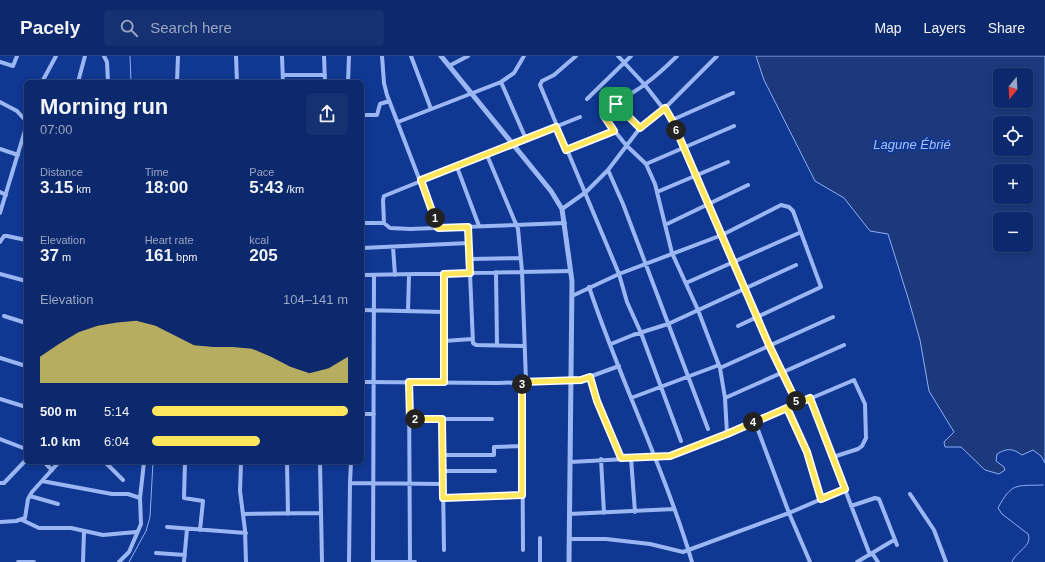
<!DOCTYPE html>
<meta charset="utf-8">
<style>
body{margin:0;font-family:Arial,sans-serif;background:#153172;color:#f1f3f6;height:100vh;display:flex;flex-direction:column;font-size:15px;white-space:nowrap}
*{box-sizing:border-box;margin:0}
p{font-size:13px;color:#9aa6c2}
.icon{flex:none;width:22px;height:22px;fill:none;stroke:currentColor;stroke-width:2;stroke-linecap:round;stroke-linejoin:round}
.map{position:relative;flex:1;overflow:hidden}
.details{position:absolute;left:24px;top:24px;width:340px;height:384px;display:flex;flex-direction:column;background:#0c296d;border-radius:6px;box-shadow:0 2px 6px #0003,0 0 0 1px #2c4580}
.details>*{flex:none}
.needle{width:26px;rotate:198deg}
.fabs{position:absolute;left:993px;top:12px;display:grid;gap:8px}
.fabs a{display:grid;place-items:center;width:40px;height:40px;border-radius:6px;background:#0c296d;box-shadow:0 2px 6px #0003,0 0 0 1px #2c4580;font-size:20px}
.pin{position:absolute;display:grid;place-items:center;width:34px;height:34px;color:#fff;margin:-17px;border-radius:8px;box-shadow:0 2px 6px #0006}
.km{position:absolute;width:20px;height:20px;margin:-10px;border-radius:50%;background:#222;color:#fff;font-size:11px;line-height:20px;text-align:center}
.round{display:grid;place-items:center;flex:none;width:42px;height:42px;border-radius:6px;background:#153172}
.summary{display:flex;align-items:center;justify-content:space-between;height:68px;padding:0 16px}
h1{font-size:22px;font-weight:800;line-height:30px}
.figures{display:grid;grid-template-columns:repeat(3,1fr);gap:6px;height:68px;padding:4px 16px}
.figures div{display:grid;align-content:center}
.figures b{font-size:17px;font-weight:800}
.figures small{font-size:11px;font-weight:400}
.figures p{font-size:11px}
.chart{height:112px;padding:8px 16px}
.chart p{display:flex;justify-content:space-between}
.chart svg{width:100%;height:72px;margin-top:4px;fill:#ffe65d;opacity:.7}
ul{padding:0 16px;list-style:none;font-size:13px}
li{display:grid;grid-template-columns:64px 48px 1fr;align-items:center;height:30px}
li i{height:10px;border-radius:5px;background:#ffe65d}
header{display:flex;align-items:center;gap:24px;box-sizing:border-box;height:56px;padding:0 20px;background:#0c296d;border-bottom:1px solid #2c4580}
header strong{font-size:19px}
nav{display:flex;gap:22px;margin-inline-start:auto;font-size:14px}
.search{width:280px;height:36px;background:#153172;display:flex;align-items:center;gap:10px;box-sizing:border-box;padding:0 14px;border-radius:6px;color:#9aa6c2;font-size:15px}
.map>svg:first-child{display:block}
.water{fill:#1c397d;stroke:#8caff7;fill-rule:evenodd}
.lines{fill:none;stroke-linecap:round;stroke-linejoin:round}
.stream{stroke:#8caff7;stroke-width:1}
.minor{stroke:#9bb7f3;stroke-width:4}
.tertiary{stroke:#9bb7f3;stroke-width:5}
.route-casing{stroke:#fff;stroke-width:8}
.route{stroke:#ffe65d;stroke-width:5}
.labels{text-anchor:middle;stroke-width:4;stroke-linejoin:round;paint-order:stroke}
.water-label{font-size:13px;font-style:italic;fill:#a7c1fa;stroke:#103791}
</style>
<header>
<strong>Pacely</strong>
<div class="search"><svg class="icon" aria-label="search" viewBox="0 0 24 24"><circle cx="10" cy="10" r="6"/><path d="M15 15l6 6"/></svg>Search here</div>
<nav><a>Map</a><a>Layers</a><a>Share</a></nav>
</header>
<div class="map">
<svg width="1045" height="506" viewBox="0 0 1045 506">
<rect width="100%" height="100%" fill="#103791"/>
<path class="water" d="M756 0H1045V407L1041 400 1033 394 1022 399C1012 392 1007 392 997 398L996 405 1004 411 1005 414 999 418 985 414 961 391H945L944 386 954 376 929 335 920 284 909 245 888 178 870 175 844 142 815 125 764 24ZM1000 19H1026V45H1000ZM1000 67H1026V93H1000ZM1000 115H1026V141H1000ZM1000 163H1026V189H1000Z"/>
<g class="lines">
<path class="stream" d="M130 0 131 26
M129 506 146 475 150 461 153 406
M1012 506C1016 495 1033 490 1028 478L1002 458 998 452C1012 426 1016 430 1043 429"/>
<path class="minor" d="M104 0 107 6 108 26
M236 0 237 26
M282 0 283 26
M324 0 325 26
M382 0 384 27 387 39 438 172
M411 0 431 53
M576 0 554 19 542 25 540 29 619 218 627 246 641 277 681 385
M618 0 645 29 672 64 769 289 797 347
M0 6 13 10 17 0
M449 10 468 0
M283 19H325
M42 26 56 0
M78 26 85 0
M177 26 178 0
M348 26 349 0
M501 26 526 83
M587 43 631 0
M0 46 17 55 26 65
M616 48 640 72
M362 59H377L380 48 389 45
M672 64 733 37
M398 66 501 26 514 17 524 0
M0 93 18 99
M566 94 614 75
M487 99 518 173 522 215 526 325
M646 108 734 70
M457 111 479 170
M608 114 623 148 708 373
M0 136 6 139
M657 136 728 106
M562 153 586 136 608 114 640 72 665 52 717 0
M0 157 26 71
M362 167H384
M565 167 410 173 390 172 384 167 383 144 384 140 580 61
M665 169 748 129
M468 171 473 287 476 289 524 290
M0 186 4 180H7L26 184
M393 191 395 219
M362 192 469 187
M470 203 521 202
M496 216 497 289
M0 218 26 225
M362 219 571 215
M686 227 799 177
M589 231C620 324 664 412 692 506
M572 240 619 218 722 179 781 149 789 151 793 155 821 231 738 270
M362 254 444 256
M408 255 409 219
M4 260 26 267
M444 285 472 283
M611 288 633 279 668 268 796 209
M0 302 26 310
M720 312 833 261
M590 321 597 345 621 402
M362 326 498 327 581 324 619 310
M409 326 410 506
M444 326V218
M522 326 523 494
M631 342 719 309
M725 342 844 289
M810 342 870 499
M0 343 26 351
M787 352 807 396 821 443
M362 358H374
M410 363H492
M442 363 444 494
M727 378 854 324 865 348 866 382 862 390 858 393 833 401
M0 383 26 393
M442 399H494V391L521 390
M631 402 635 456
M601 403 604 457
M44 406 52 414
M105 406 123 424
M185 406 184 442 203 445 200 474
M241 406 240 435 245 474 246 506
M287 406 288 458
M320 406 322 506
M570 406 665 401 727 378 725 342 720 312 698 254 672 197 655 128 646 108 626 89 604 62C606 51 635 36 644 29 656 20 667 10 677 0
M442 415H495
M42 425 112 438H128L140 442
M0 427H4L26 404
M350 427 351 406
M910 438 934 474 946 506
M30 440 58 448
M443 442 522 439
M851 450 875 442 879 443 897 489
M243 458 321 457
M569 458 674 453
M22 464 39 472H71L103 479 136 476
M0 466 16 465 25 462 28 443 32 436 59 406
M167 471 246 477
M569 483H606L650 488 683 496 789 457 755 366
M156 497 185 499
M872 497 878 506
M18 506H34
M83 506 84 475
M119 506 129 496 141 468 140 442 144 406
M184 506 187 473
M349 506 350 427 443 428
M373 506 374 219
M373 506H415
M540 506V482
M810 506 789 457 845 433
M857 506 894 484"/>
<path class="tertiary" d="M441 0 551 135 562 153 572 225 569 506"/>
</g>
<g class="lines">
<defs>
<path id="route" d="M616 48 604 60 614 75 566 94 556 71 421 124 438 172 468 171 470 217 444 218V326H409L410 363H442L443 442 522 439V326L581 324 590 321 597 345 621 402 670 400 727 378 810 342 845 433 821 443 807 396 787 352 797 347 769 289 672 64 665 52 640 72 616 48"/>
</defs>
<use href="#route" class="route-casing"/>
<use href="#route" class="route"/>
</g>
<g class="labels">
<g class="water-label">
<text x="912" y="93">Lagune Ébrié</text>
</g>
</g>
</svg>
<div class="fabs">
<a><svg class="needle" viewBox="-14 -14 28 28"><path d="M0-13l5 13h-10z" fill="#e53935"/><path d="M0 13l5-13h-10z" fill="#9aa6c2"/></svg></a>
<a><svg class="icon" aria-label="locate" viewBox="0 0 24 24"><circle cx="12" cy="12" r="6"/><path d="M12 2v4M12 18v4M2 12h4M18 12h4"/></svg></a>
<a>+</a>
<a>−</a>
</div>
<div class="pin" style="left:616px;top:48px;background:#1e9e55"><svg class="icon" aria-label="arrive" viewBox="0 0 24 24"><path d="M6 21V4h12l-3 4 3 4H6"/></svg></div>
<b class="km" style="left:435px;top:162px">1</b>
<b class="km" style="left:415px;top:363px">2</b>
<b class="km" style="left:522px;top:328px">3</b>
<b class="km" style="left:753px;top:366px">4</b>
<b class="km" style="left:796px;top:345px">5</b>
<b class="km" style="left:676px;top:74px">6</b>
<section class="details">
<div class="summary"><div><h1>Morning run</h1><p>07:00</p></div><a class="round"><svg class="icon" aria-label="share" viewBox="0 0 24 24"><path d="M12 15V3M7 8l5-5 5 5M5 13v7h14v-7"/></svg></a></div>
<div class="figures">
<div><p>Distance</p><b>3.15<small> km</small></b></div>
<div><p>Time</p><b>18:00</b></div>
<div><p>Pace</p><b>5:43<small> /km</small></b></div>
</div>
<div class="figures">
<div><p>Elevation</p><b>37<small> m</small></b></div>
<div><p>Heart rate</p><b>161<small> bpm</small></b></div>
<div><p>kcal</p><b>205</b></div>
</div>
<div class="chart"><p><span>Elevation</span>104–141 m</p>
<svg viewBox="0 0 160 44" preserveAspectRatio="none"><path d="M0 44V28L10 20L20 13L30 9L40 7L50 6L60 9L70 15L80 21L90 22L100 22L110 23L120 28L130 34L140 38L150 35L160 28V44z"/></svg>
</div>
<ul>
<li><b>500 m</b>5:14<i style="width:100%"></i></li>
<li><b>1.0 km</b>6:04<i style="width:55%"></i></li>
</ul>
</section>
</div>
